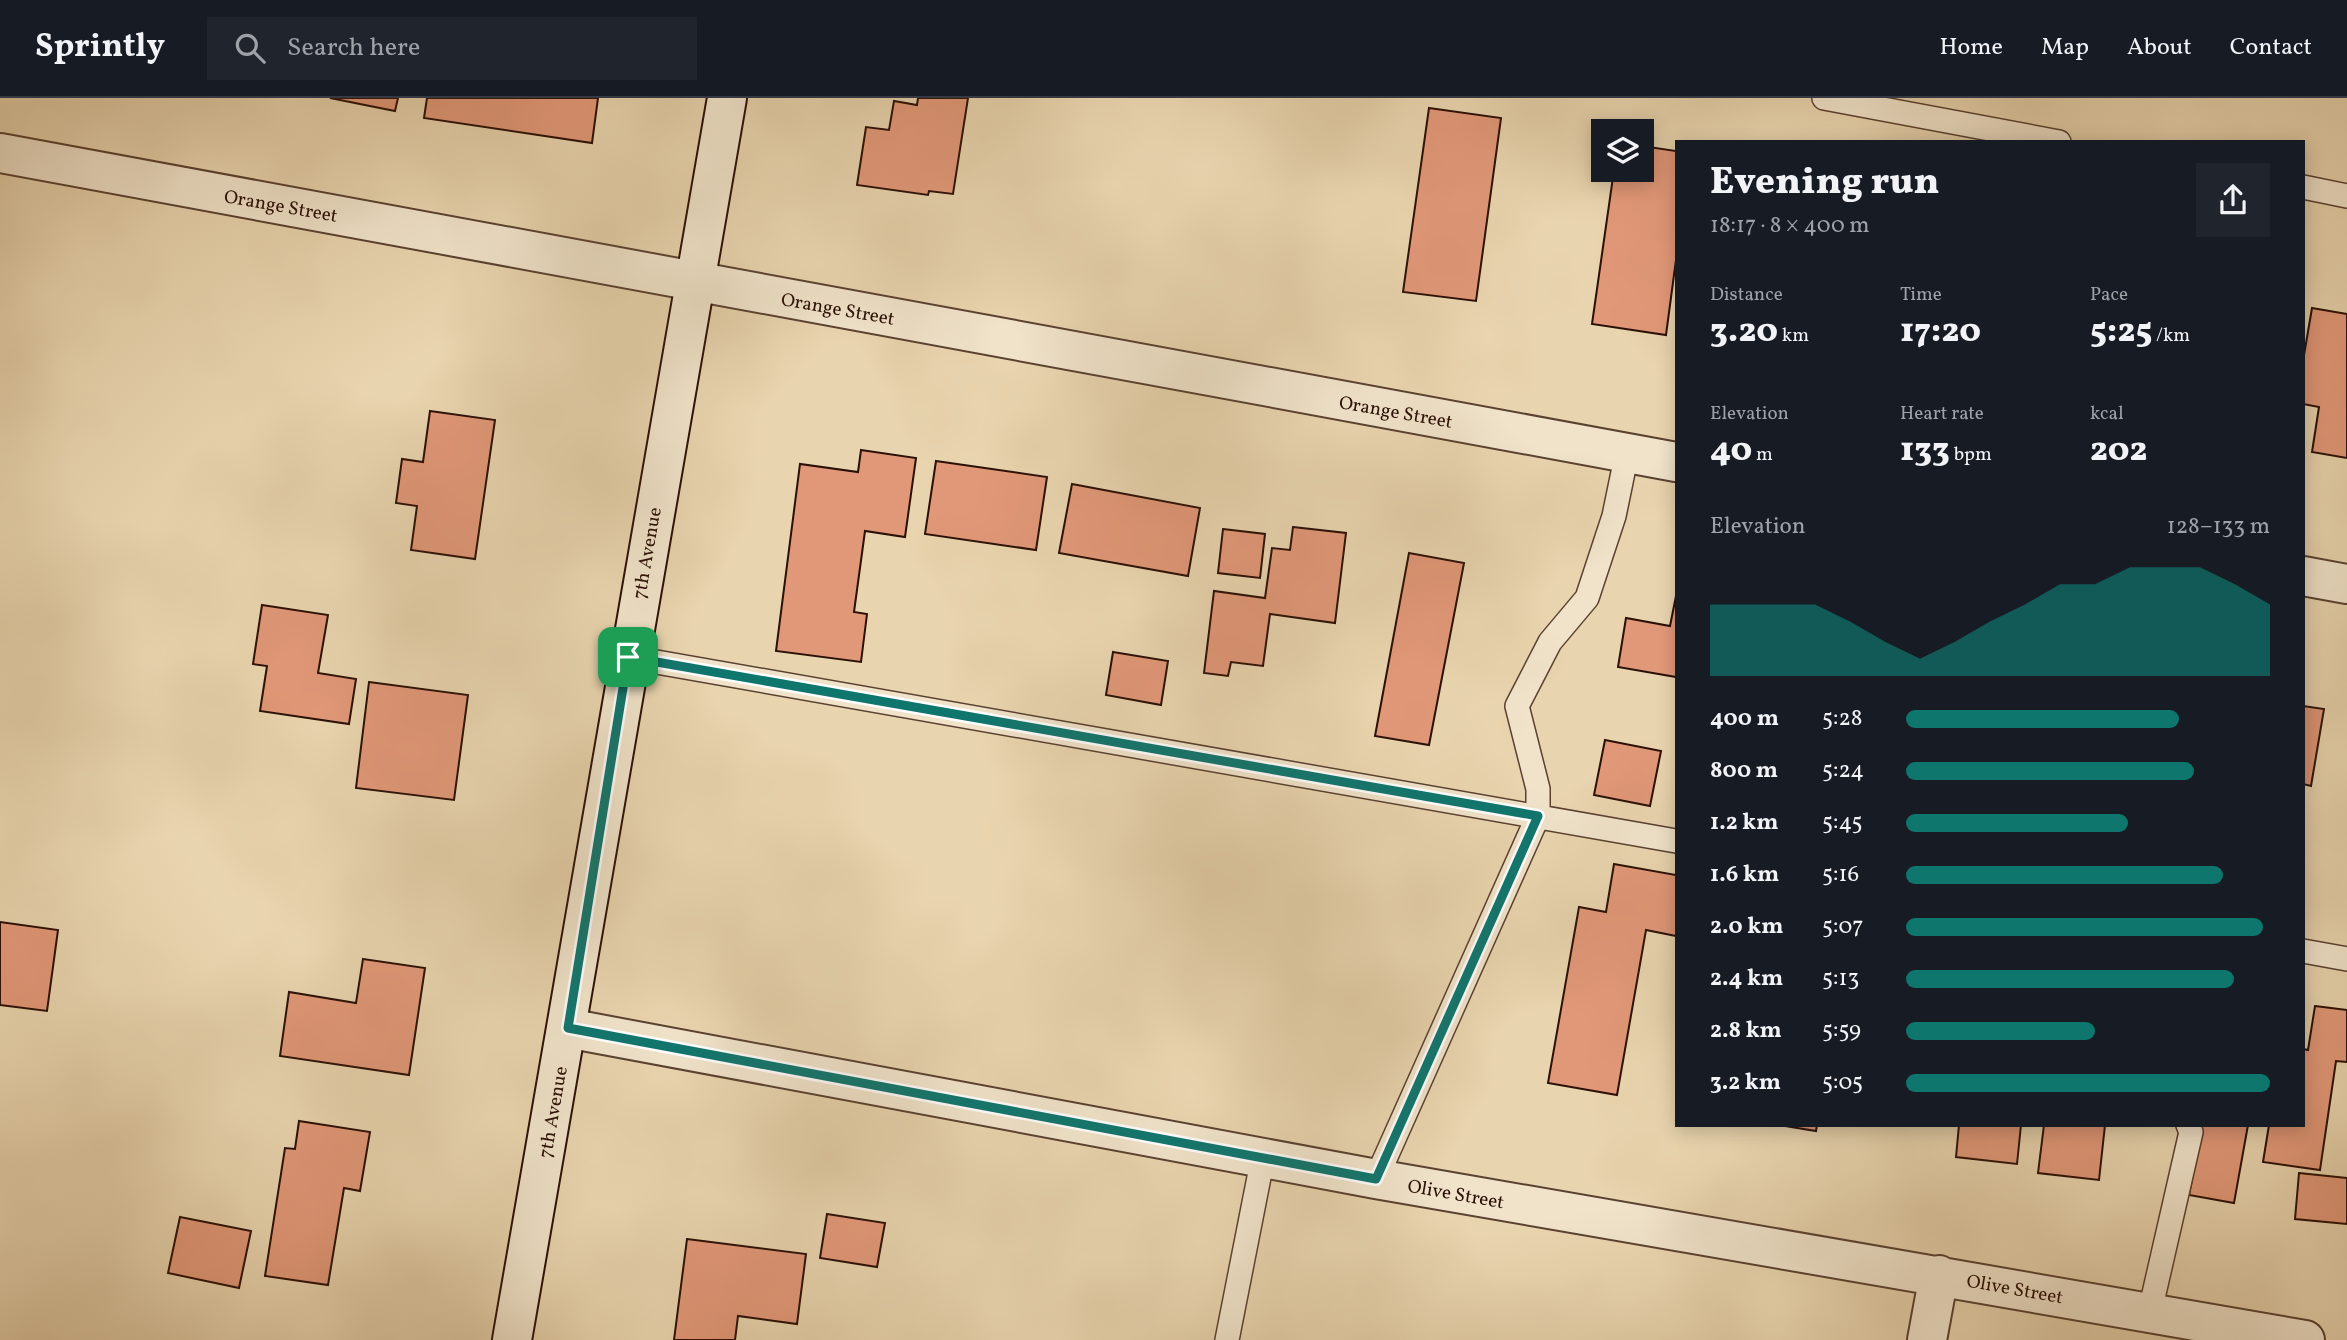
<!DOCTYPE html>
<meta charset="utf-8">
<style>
body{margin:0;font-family:Vollkorn,serif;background:#20242c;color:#f1f3f6;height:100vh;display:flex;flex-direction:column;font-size:26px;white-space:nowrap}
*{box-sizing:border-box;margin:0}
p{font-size:23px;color:#9ea1a6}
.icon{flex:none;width:38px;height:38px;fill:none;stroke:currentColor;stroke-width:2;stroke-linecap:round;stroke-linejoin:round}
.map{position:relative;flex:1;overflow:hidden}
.details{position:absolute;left:1675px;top:42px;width:630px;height:987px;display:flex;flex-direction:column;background:#171b24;border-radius:0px;box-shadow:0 4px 18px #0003}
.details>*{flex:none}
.buttons{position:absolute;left:1591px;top:21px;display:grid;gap:14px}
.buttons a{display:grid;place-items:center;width:63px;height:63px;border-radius:0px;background:#171b24;box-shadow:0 4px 18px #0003;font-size:35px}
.pin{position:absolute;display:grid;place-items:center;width:60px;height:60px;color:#fff;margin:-30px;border-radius:14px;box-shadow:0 4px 10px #0006}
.round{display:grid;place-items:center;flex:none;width:74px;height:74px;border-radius:0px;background:#20242c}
.head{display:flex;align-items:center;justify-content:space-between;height:119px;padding:0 35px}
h1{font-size:38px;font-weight:800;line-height:52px}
.figures{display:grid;grid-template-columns:repeat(3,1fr);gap:10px;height:119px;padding:7px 35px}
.figures div{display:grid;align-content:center}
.figures b{font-size:35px;font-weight:800}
.figures small{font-size:19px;font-weight:400}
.figures p{font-size:19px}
.chart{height:196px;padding:14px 35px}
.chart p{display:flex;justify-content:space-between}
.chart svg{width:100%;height:126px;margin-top:7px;fill:#0f766e;opacity:.7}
ul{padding:0 35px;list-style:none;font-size:23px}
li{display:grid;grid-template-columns:112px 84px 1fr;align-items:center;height:52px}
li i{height:18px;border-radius:9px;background:#0f766e}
header{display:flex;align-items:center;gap:42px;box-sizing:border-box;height:98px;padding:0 35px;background:#171b24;border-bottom:2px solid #363941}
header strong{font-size:33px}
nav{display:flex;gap:38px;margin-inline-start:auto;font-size:24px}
.search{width:490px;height:63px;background:#20242c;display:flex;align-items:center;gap:18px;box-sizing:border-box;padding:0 24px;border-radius:0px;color:#9ea1a6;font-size:26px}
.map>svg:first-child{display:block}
.building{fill:#e19878;stroke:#2b1006;stroke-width:2}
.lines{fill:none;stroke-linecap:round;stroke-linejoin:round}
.lane-casing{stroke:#5a4130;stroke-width:26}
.street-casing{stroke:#5a4130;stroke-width:42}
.secondary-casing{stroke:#2b1006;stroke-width:42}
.lane{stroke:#f0e3ca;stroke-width:23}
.street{stroke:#f0e3ca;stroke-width:38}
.secondary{stroke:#f0e3ca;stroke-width:38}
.route-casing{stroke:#fff;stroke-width:14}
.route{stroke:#0f766e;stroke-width:9}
.labels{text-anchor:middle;stroke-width:5;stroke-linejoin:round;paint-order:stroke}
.street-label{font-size:19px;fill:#2b1006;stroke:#f0e3ca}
</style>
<header>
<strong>Sprintly</strong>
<div class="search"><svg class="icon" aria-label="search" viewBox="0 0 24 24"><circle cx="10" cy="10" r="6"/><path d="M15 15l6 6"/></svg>Search here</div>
<nav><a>Home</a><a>Map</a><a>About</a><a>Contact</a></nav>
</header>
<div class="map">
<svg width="2347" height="1242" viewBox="0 0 2347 1242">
<rect width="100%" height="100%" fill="#e8d4ae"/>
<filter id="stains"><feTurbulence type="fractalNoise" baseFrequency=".00286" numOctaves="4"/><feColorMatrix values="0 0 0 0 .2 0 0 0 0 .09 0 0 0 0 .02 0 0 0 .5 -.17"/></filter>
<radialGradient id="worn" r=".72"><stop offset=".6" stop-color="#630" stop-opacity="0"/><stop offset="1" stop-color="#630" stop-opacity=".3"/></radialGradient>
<path class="building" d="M330 0H398L395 13Z
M427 0H598L592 45 424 20Z
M918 0H968L953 96 929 93 928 97 857 87 866 29 889 32 894 3 917 7Z
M1429 10 1501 20 1476 203 1403 194Z
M1642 48 1676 53V162L1666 237 1592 226 1614 72H1642Z
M2312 210 2347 216V360L2312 354 2319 309 2303 306V263Z
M430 313 495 322 475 461 411 452 417 408 396 405 402 361 423 364Z
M861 352 916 360 905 439 865 433 854 514 867 516 861 564 776 553 800 366 858 374Z
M936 363 1047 379 1036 452 925 436Z
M1072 386 1200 410 1188 478 1059 455Z
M1293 429 1346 435 1335 525 1270 516 1263 568 1231 564 1228 578 1204 575 1214 493 1265 500 1272 450 1290 452Z
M1223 431 1265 436 1260 480 1218 475Z
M1409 455 1464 465 1429 647 1375 638Z
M1676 498V579L1618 569 1626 520 1670 528Z
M262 507 328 517 318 575 356 581 349 626 260 613 267 568 253 566Z
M1113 554 1168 563 1161 607 1106 597Z
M369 584 468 597 454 702 356 690Z
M2303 608 2324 611 2311 688 2303 686Z
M1605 642 1661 653 1650 708 1594 697Z
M1614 766 1676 777V838L1646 832 1617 997 1548 985 1579 809 1606 814Z
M0 824 58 832 47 913 0 907Z
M363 861 425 870 409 977 280 958 289 894 356 905Z
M2315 908 2347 912V964L2336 963 2320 1072 2263 1064 2269 1027H2303V951L2308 952Z
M299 1023 370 1034 360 1093 344 1090 328 1187 265 1178 285 1050 295 1051Z
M1779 1027H1817L1816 1033Z
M1959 1027H2021L2017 1066 1956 1059Z
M2044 1027H2105L2099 1082 2038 1075Z
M2202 1027H2248L2234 1105 2189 1097Z
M2299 1075 2347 1080V1126L2295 1121Z
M827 1116 885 1125 877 1169 820 1160Z
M180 1119 251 1133 239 1190 168 1175Z
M687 1141 806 1156 797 1226 738 1218 735 1242H674Z"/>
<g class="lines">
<defs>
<path id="lane" d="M1824 0 2059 44
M2303 89 2347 98
M628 559 1676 743
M2303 853 2347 861
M1376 1081 1538 718V691L1517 608 1550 544 1587 500 1614 418 1627 355
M2150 1213 2191 1034 2188 1027
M1227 1242 1263 1059"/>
<path id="street" d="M0 55 1676 364
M2303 478 2347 486
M567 930 1376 1081 2305 1242
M1927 1242 1939 1177"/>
<path id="secondary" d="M512 1242 727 0"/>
</defs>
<use href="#lane" class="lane-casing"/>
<use href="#street" class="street-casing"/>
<use href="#secondary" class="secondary-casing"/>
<use href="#lane" class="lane"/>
<use href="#street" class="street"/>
<use href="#secondary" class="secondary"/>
</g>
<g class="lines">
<defs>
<path id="route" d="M628 559 1538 718 1376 1081 568 930Z"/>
</defs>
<use href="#route" class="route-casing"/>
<use href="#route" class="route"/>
</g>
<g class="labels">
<g class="street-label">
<text transform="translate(281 107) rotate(10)" y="7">Orange Street</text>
<text transform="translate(838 210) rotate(10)" y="7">Orange Street</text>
<text transform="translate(1396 313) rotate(10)" y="7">Orange Street</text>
<text transform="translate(646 455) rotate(-80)" y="7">7th Avenue</text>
<text transform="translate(552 1014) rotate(-80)" y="7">7th Avenue</text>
<text transform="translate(1456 1095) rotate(10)" y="7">Olive Street</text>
<text transform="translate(2015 1190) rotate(10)" y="7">Olive Street</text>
</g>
</g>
<rect width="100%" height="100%" filter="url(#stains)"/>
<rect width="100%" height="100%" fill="url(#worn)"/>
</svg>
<div class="buttons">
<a><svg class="icon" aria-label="layers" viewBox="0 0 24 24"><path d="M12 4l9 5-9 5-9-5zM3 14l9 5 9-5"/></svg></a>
</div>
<div class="pin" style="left:628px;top:559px;background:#1e9e55"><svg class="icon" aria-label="arrive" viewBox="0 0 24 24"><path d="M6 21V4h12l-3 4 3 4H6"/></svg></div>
<section class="details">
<div class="head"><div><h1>Evening run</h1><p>18:17 · 8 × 400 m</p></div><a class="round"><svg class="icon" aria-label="share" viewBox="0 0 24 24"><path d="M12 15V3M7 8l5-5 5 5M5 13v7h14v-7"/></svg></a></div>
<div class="figures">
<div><p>Distance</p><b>3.20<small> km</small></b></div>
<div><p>Time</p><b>17:20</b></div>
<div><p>Pace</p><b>5:25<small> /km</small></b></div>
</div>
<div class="figures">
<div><p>Elevation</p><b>40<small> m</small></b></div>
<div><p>Heart rate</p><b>133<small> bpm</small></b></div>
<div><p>kcal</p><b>202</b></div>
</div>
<div class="chart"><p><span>Elevation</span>128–133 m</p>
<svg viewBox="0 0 160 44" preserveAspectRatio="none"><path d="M0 44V19L10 19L20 19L30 19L40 25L50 32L60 38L70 32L80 25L90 19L100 12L110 12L120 6L130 6L140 6L150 12L160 19V44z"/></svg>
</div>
<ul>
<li><b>400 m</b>5:28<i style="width:75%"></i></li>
<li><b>800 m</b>5:24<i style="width:79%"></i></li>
<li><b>1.2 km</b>5:45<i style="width:61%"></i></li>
<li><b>1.6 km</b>5:16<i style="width:87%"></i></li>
<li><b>2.0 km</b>5:07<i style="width:98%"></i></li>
<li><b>2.4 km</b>5:13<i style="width:90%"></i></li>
<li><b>2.8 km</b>5:59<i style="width:52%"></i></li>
<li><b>3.2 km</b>5:05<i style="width:100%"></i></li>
</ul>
</section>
</div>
